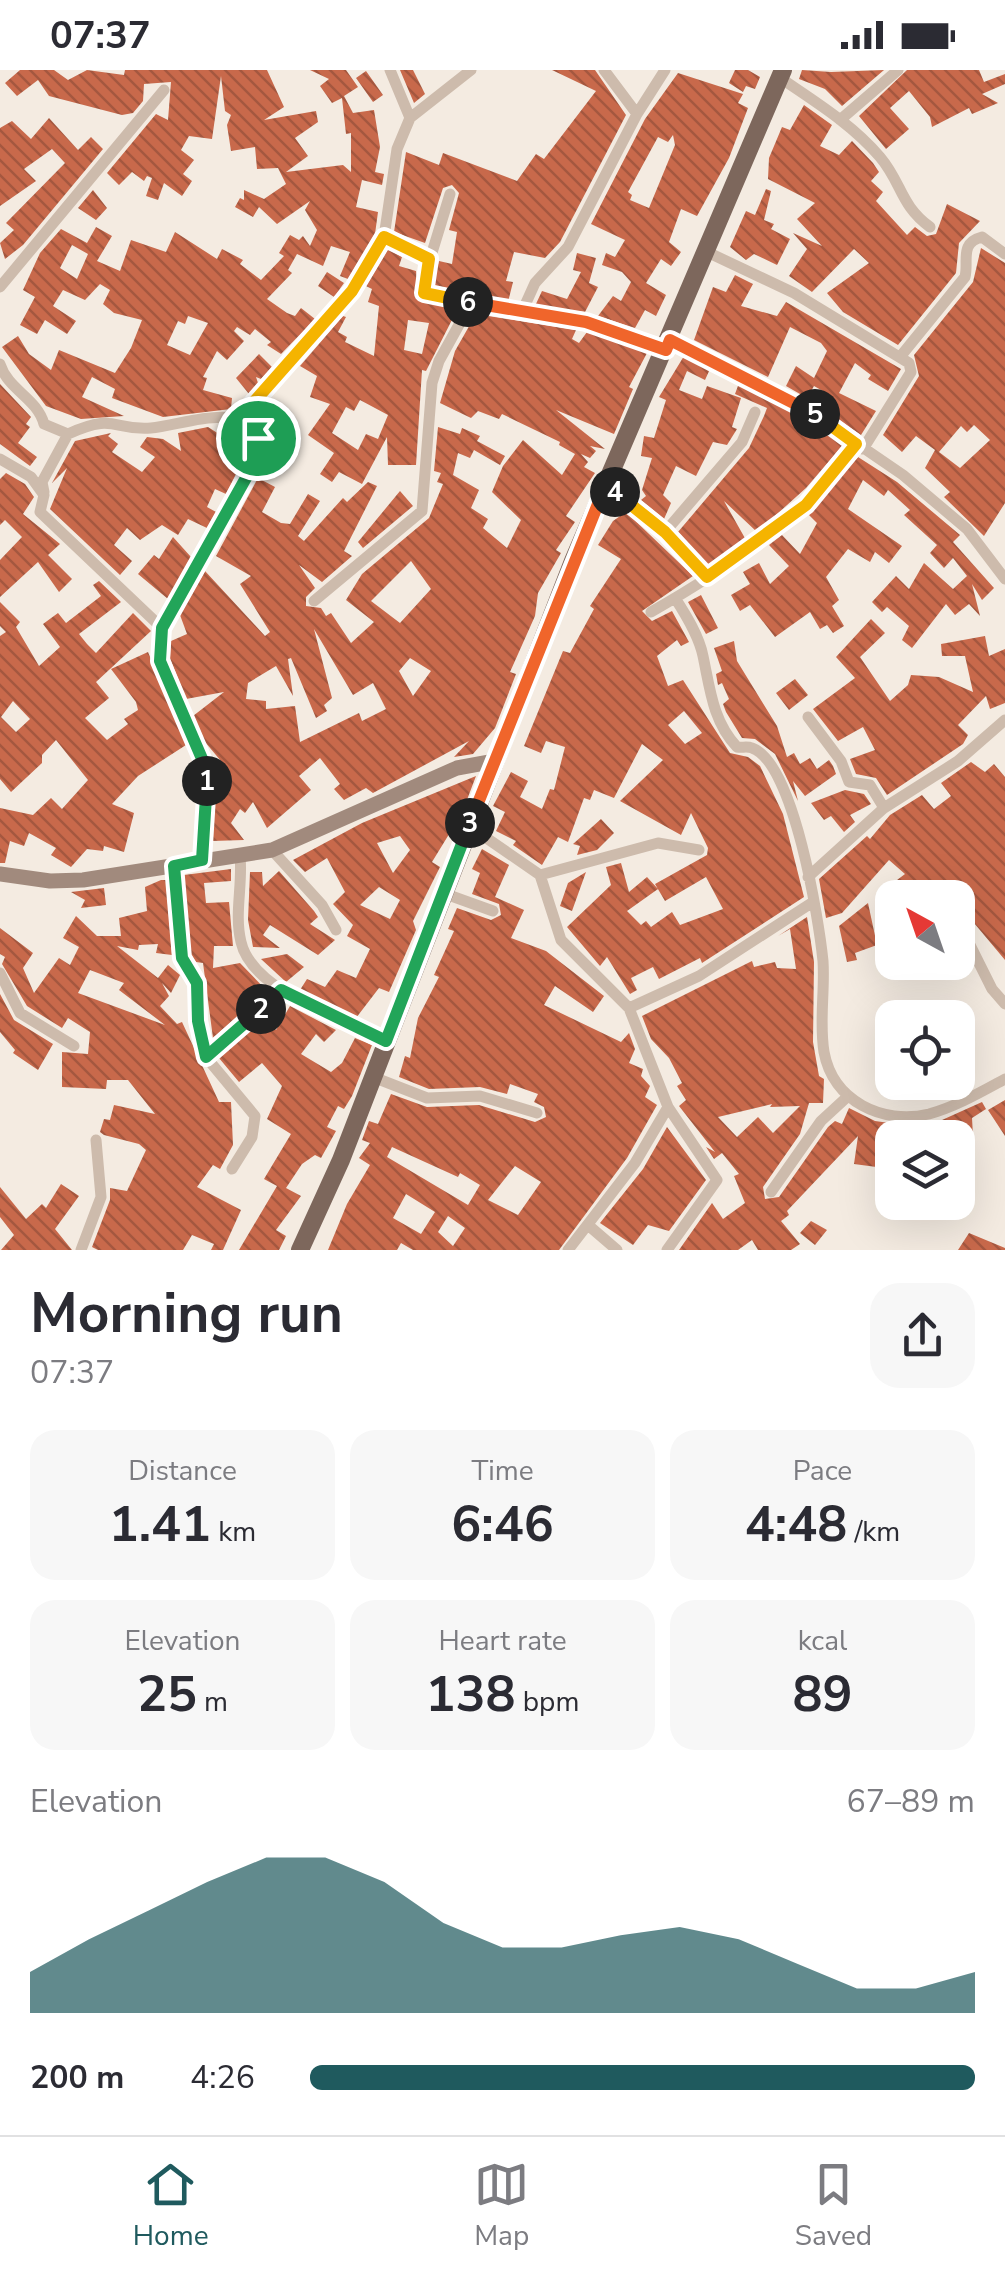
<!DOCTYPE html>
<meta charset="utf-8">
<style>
body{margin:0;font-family:"Nunito Sans",sans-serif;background:#f7f7f7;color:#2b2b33;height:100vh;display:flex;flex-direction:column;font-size:38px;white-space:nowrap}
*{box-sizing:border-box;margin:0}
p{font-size:32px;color:#7c7c81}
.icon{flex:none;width:55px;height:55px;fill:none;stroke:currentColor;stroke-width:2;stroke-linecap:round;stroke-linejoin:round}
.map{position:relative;height:1180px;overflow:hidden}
.panel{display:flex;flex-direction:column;background:#fff;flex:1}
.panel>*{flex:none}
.needle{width:65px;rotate:320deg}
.controls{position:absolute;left:875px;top:810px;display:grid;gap:20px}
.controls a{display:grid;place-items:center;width:100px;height:100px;border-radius:20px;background:#fff;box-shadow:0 10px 40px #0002;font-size:50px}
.pin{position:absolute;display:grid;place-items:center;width:85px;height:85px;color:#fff;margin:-42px;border:5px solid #fff;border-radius:50%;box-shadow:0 2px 10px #0007}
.km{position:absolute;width:50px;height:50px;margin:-25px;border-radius:50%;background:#222;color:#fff;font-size:28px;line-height:50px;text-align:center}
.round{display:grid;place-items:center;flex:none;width:105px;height:105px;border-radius:30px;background:#f7f7f7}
.overview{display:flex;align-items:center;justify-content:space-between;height:170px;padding:0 30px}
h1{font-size:55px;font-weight:700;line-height:75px}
.stats{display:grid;grid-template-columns:repeat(3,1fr);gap:15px;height:170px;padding:10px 30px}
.stats div{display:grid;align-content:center;border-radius:25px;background:#f7f7f7;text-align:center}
.stats b{font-size:50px;font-weight:700}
.stats small{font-size:28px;font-weight:400}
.stats p{font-size:28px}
.chart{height:280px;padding:20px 30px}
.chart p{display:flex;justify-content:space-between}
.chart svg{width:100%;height:180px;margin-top:10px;fill:#1f5a5e;opacity:.7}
ul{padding:0 30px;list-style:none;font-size:32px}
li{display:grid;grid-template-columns:160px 120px 1fr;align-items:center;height:75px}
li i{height:25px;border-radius:12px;background:#1f5a5e}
.status{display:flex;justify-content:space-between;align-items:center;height:70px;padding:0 50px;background:#fff;direction:ltr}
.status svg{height:28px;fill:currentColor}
.menu{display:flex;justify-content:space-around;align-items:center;height:140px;border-top:2px solid #e1e1e2;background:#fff;font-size:28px;color:#7c7c81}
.menu a{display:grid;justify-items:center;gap:5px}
.menu .selected{color:#1f5a5e}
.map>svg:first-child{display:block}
.building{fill:url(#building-back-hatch);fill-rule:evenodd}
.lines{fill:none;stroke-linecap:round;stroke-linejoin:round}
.minor{stroke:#cdbbac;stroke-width:11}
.secondary{stroke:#a18a7d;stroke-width:15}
.primary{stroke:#7d675c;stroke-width:18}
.split-1-casing{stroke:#fff;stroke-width:20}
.split-2-casing{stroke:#fff;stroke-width:20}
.split-3-casing{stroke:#fff;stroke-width:20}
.split-4-casing{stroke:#fff;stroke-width:20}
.split-5-casing{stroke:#fff;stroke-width:20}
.split-6-casing{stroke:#fff;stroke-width:20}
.split-7-casing{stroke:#fff;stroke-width:20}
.split-1{stroke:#22a559;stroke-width:12}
.split-2{stroke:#22a559;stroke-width:12}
.split-3{stroke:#22a559;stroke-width:12}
.split-4{stroke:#f0652b;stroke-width:12}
.split-5{stroke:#f5b400;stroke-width:12}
.split-6{stroke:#f0652b;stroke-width:12}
.split-7{stroke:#f5b400;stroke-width:12}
</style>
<div class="status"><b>07:37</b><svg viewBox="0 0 49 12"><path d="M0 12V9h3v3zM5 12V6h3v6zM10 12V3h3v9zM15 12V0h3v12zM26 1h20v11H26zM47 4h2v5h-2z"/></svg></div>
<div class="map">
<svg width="1005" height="1180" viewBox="0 0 1005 1180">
<defs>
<pattern id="building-back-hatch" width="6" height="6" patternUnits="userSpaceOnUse" patternTransform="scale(2.5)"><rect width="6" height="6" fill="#c8694b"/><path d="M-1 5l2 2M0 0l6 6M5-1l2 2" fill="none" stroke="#a4573f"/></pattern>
</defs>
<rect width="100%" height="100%" fill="#f4ebe1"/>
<path class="building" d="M20 0H54L68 10 87 0 124 5 125 0H267L284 37 264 50 316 41 318 52 295 68 308 86 286 102 343 95 351 102V63L346 64 342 28 332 33 320 16 329 9 310 0H346L358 17 344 26 353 43 374 40 380 77 375 102 384 104 382 115 362 110 356 137 378 142 375 164 348 209 340 206 350 182 331 176 323 196 297 184 288 200 292 203 267 229 287 243 295 246 301 238 315 249 281 284 267 275 271 272 255 259 250 265 237 257 234 261 244 271 227 290 217 281 203 307 207 308 203 320 232 328 231 339 163 347 112 328 115 319 92 307 82 327 124 346 81 349 46 336 2 277 18 266 29 284 51 300 59 280 115 303 131 278 142 250 114 243 103 234 110 220 100 214 85 230 63 220 53 236 76 251 67 264 45 250 37 264 20 255 35 227 23 220 40 183 61 159 87 173 96 157 112 166 97 191 120 201 131 170 166 182 175 162 217 189 222 179 243 190 240 194 261 210 284 186 279 183 290 165 299 170 303 166 310 176 317 160 305 140 310 131 277 154 259 137 253 147 235 137 240 128 244 130V120L264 129 286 114 278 98 257 99 255 77 231 81 227 55 231 45 225 41 221 6 212 69 189 66 181 80 194 90 183 104 192 111 182 126 164 113 158 130 146 126 152 108 147 106 144 111 132 102 119 115 107 103 156 44 168 50 171 12 144 14 143 31 133 43 122 45 49 26 38 10 17 26 5 13ZM72 175 88 184 77 209 60 198ZM188 246 208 253 190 285 167 275 178 251 185 254Z
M400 0H413L425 24 414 33Z
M552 0H595L626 45 560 172 545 188 514 182 506 211 513 212 508 232 433 215 439 191 452 194 457 162 449 160 459 123 452 115 443 118 425 173 394 162 406 82 439 95 443 83 517 111 536 84 544 89 596 21Z
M735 0H748L760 7 755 19 746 16 743 22 729 13Z
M802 0 831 2 884 0 842 36 825 19 799 9Z
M907 0H979L984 12 1005 4V14L982 24 998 33 972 44 969 38 932 57 930 47 909 21 890 38 909 59 886 79 859 46Z
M366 1 383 25 373 32 356 8Z
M678 3 743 24 738 33 748 38 729 88 697 146 681 139 669 172 681 182 671 196 661 189 646 213 666 225 656 246 645 240 635 258 598 246 613 226 621 231 631 212 622 202 602 195 606 183 615 187 625 170 591 154 645 49ZM673 65 675 75 649 138 630 130 632 125 628 122 658 67 668 72Z
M804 35 832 55 820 76 839 85 852 71 873 93 879 102 871 111 883 122 876 131 907 165 915 157 927 166 936 164 947 134 980 151 959 173 956 203 898 275 843 242 827 223 869 193 854 179 812 222 789 206 807 179 793 163 822 176 797 149 815 133 768 109 769 88 782 57 790 60Z
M49 48 78 80 91 67 103 79 23 175 5 189 0 173 14 160 6 153 65 93 52 79 24 99 36 111 0 136V58L12 51 31 69Z
M766 119 771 121 764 150 774 154 771 159 790 169 777 195 754 184 746 190 730 177 746 141 755 145Z
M93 120 107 138 96 150 78 138Z
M981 178 1005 193V433L984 466 944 427 950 422 925 398 935 380 916 366 902 382 883 365 919 306 914 285 973 212ZM974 355 990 370 960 398 939 382 961 356 967 362Z
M388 179 402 187 399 196 416 201 418 230 457 240 426 301 422 300 416 395H388L387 367 362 414 339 402 332 412 320 404 334 383 308 365 330 334 310 327 317 306 300 296 343 246 346 247 338 262 347 267 345 272 374 286 379 236 368 232 372 219 366 216ZM408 250 429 253 422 284 404 280ZM360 330 388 345 378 369 366 364 358 380 332 363 346 337 354 341Z
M577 183 596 188 589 213 598 217 585 242 535 236 542 221 567 229 581 202 573 200Z
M327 202 344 213 334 227 318 216Z
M735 205 753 214 741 236 777 246 786 232 901 299 888 321 868 309 871 305 855 293 839 323 876 341 861 365 823 339 830 325 814 316 807 328 786 316 796 296 814 308 827 281 821 273 790 257 768 307 694 270 713 217 726 222Z
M476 244 576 260 572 269 579 273 587 262 647 283 629 317 633 319 614 364 556 340 605 379 590 376 596 381 590 388 581 384 588 392 584 397 595 403 566 446 575 452 556 480 561 483 538 523 535 546 510 602 516 604 495 658 473 684 454 687 469 671 373 723 366 718 344 730 334 719 340 714 320 688 299 706 311 720 267 758 253 732 245 743 240 739 231 753 244 770 212 771 214 728 226 697 205 672 193 646 224 622 186 629 170 588 171 571 187 564 180 545 205 501 265 566 270 562 240 514 251 506 216 486 258 408 275 417 262 442 281 453 290 454 308 424 320 431 298 466 304 471 343 428 347 432 368 412 377 416 344 481 352 486 322 512 299 495 315 518 306 527V536L321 538 326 546 331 543 351 573 374 552 346 530 362 504 429 448 443 414 437 412 441 403 434 401 438 357 460 364 462 358 480 366 477 371 505 386 500 395 474 380 470 388 458 383 453 405 479 420 471 438 488 449 483 458 507 478 521 450 492 422 503 396 523 370 562 405 575 384 559 375 560 372 502 344 499 349 478 341 471 348 440 333 455 281ZM411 491 431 519 400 553 371 531ZM314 559 353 625 373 613 386 639 362 651 359 643 300 672 295 636 266 639V631L246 629 248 613 276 596 293 626 288 589 291 588 316 648 327 641 324 635 332 628ZM410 588 431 601 413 626 399 601Z
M259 284 272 297 261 309 256 307 258 313 249 324 236 308Z
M684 286 710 299 705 310 687 301 679 320 702 329 707 316 741 328 732 357 737 359 727 375 713 372 696 406 676 396 663 425 671 433 664 449 641 430 646 426 642 420 652 388 641 386 644 366 654 368 666 330 659 327Z
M739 313 787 337 843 375 806 418 757 462 724 431 746 470 709 496 678 462 749 378 764 346 767 338 735 324Z
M0 314 31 347 26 354 30 357 18 373 37 387 30 396 0 374Z
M208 357 247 382 226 424 215 419 207 437 216 442 207 458 188 449 178 465 162 455 140 470 127 458 114 475 132 491 120 505 50 439 67 398 52 413 75 371 111 363 108 366 118 374 112 382 142 402 155 387 140 377 147 367 163 369 181 381 178 363Z
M858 387 897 412 960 465 953 472 994 518 982 530 972 514 980 546 969 534 955 545 946 534 912 578 902 570 909 556 887 537 882 542 872 532 896 506 909 519 924 493 953 519 967 506 953 488 944 498 930 483 937 475 904 445 910 440 888 420 884 426 863 410 848 439 902 476 889 493 875 482 870 492 848 479 826 507 839 530 832 536 844 556 833 563 827 555 820 559 810 542 775 567 750 535 740 541 731 525 750 514 743 502 759 493 770 514 789 496 769 475 782 465 800 484 817 453 807 443Z
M6 403 25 414 34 427 23 444 60 474 48 485 72 509 59 522 38 492 0 527V490L22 467 5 450 0 455V409Z
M400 421 413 436 363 478 358 472Z
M626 442 693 506 642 541 652 551 672 541 689 572 681 576 677 570 657 586 668 616 683 610 730 683 748 687 760 696 783 744 804 827 702 893 700 888 659 909 653 897 631 908 637 920 630 924 607 887 600 896 567 857 611 815 606 797 621 793 629 822 647 807 658 819 627 841 641 855 646 851 651 857 672 842 680 855 723 839 706 807 665 831 655 814 707 785 708 778 691 743 681 765 620 731 663 690 642 674 614 728 594 720 590 730 584 728 568 772 558 767 542 795 513 775 516 771 496 761 505 742 493 736 511 702 528 711 520 727 542 739 550 719 554 720 565 677 546 671 541 683 524 676 563 581 570 583 594 539 590 536 621 489 598 475 613 451ZM684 641 702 663 685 674 668 655Z
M173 467 191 487 168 529 138 504 154 485 159 489Z
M99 511 121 532 79 564 87 574 96 583 133 543 151 561 96 612 109 628 85 648 107 670 128 654 124 649 138 640 136 632 111 599 148 582 186 675 138 706 112 734 134 743 124 782 104 776 103 781 87 779 71 797 51 785 56 778 29 763 24 776 10 771 5 793H0V738L33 745 51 728 62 739 88 710 56 670 42 685V693L11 722 0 709V566L6 562 0 556V532L20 552 16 557 39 596 60 577 43 554 58 543 66 553 101 526 93 515ZM13 631 30 649 16 662 1 647Z
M701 525 718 558 706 564 688 532Z
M871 549 885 563 860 587 890 631 908 615 911 605 939 607 973 622 965 586H942L941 574 985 566 989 586 1005 579V633L990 639 986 626 958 655 968 665 963 674 887 725 876 708 856 704 850 689 875 680 863 657 838 671 813 639 855 608 836 587Z
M734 571 737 591 777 656 787 687 794 683 800 694 810 688 817 699 829 690 833 696 836 704 805 726 793 711 798 731 775 684 755 669 742 668 726 642 723 634 729 629 722 613 718 615 716 604 722 601 714 578Z
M795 609 808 625 789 640 776 623Z
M971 692 985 702 994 694 1005 707V890L964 841 970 836 959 821 951 828H913L897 810 905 804 889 790 842 843 826 848 819 809 867 766 870 769 890 745 922 725 934 739 951 726 941 713Z
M476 706 462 743 432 792 440 797 413 851 416 860 389 922 379 918 356 948 300 920 307 909 325 917 337 900 356 908 370 879 347 866 353 855 333 834 345 822 327 788 305 802 293 790 362 753ZM400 766 410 780 393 803 377 773ZM379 817 400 830 390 849 360 835Z
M845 720 864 724 871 734 850 745 855 752 844 762 831 746 824 750 811 733Z
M601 749 614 763 597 780 577 785 580 776 573 774Z
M482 779 509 795 495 827 524 840 511 868 546 881 604 926 593 942 555 916 544 935 621 972 629 963 635 979 629 993 643 999 641 1006 650 1016 645 1027 657 1035 627 1088 559 1180H413L401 1173 397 1180H328L347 1134 370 1095 359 1088 370 1073 362 1070 369 1051 378 1054 391 1024 427 1037 479 1035 535 1052 546 1047 544 1037 534 1032 538 1024 510 1014 507 1024 480 1017 429 1019 399 1007 405 986 410 988 418 948 439 907 434 905 454 861 448 859 457 838 491 850 501 845 499 834 472 824 480 803 472 799ZM392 1077 458 1107 460 1103 480 1115 468 1135 387 1087ZM515 1096 541 1112 518 1145 488 1130ZM406 1124 435 1142 421 1164 393 1148ZM448 1146 465 1158 453 1176 438 1162Z
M231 799V811L204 813 206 833 229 832 233 876H214L213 898 240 893 266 920 213 968 203 893 196 892 191 885 184 805Z
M279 801 314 841 318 847 310 854 335 870 318 885 270 855 263 865 280 878 253 877 248 850 250 802H262L263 816Z
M586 802 572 841 560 836 568 813Z
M161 810H166L172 885 156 883 158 874 139 875 138 880 117 876 158 908 168 895 180 905 171 923 162 913 169 926 160 936 177 954 182 952 219 1032H231L233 1075 220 1099 213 1095 197 1117 241 1140 223 1180H211L214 1174 192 1165 183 1180H98L92 1177 110 1130V1118L127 1121 146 1080 139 1074 104 1065 100 1062 104 1049 110 1050 114 1035 155 1044 128 1010H107L106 1019 62 1017V982L88 984 90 962 68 948 62 958 27 936 2 894 5 887 0 884V858L33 883 23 898 34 923 59 888 70 895 79 877 63 868 76 846 97 866H121L119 848 147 841 145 817ZM90 900 124 913 119 920 165 955 78 923Z
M104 818 106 835 81 838 85 830 71 822Z
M868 833 877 875 855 883 857 890 847 892 839 856Z
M807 847 814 892 813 972 819 1006 824 1009 823 1033H809L800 1064 763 1117 765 1129 779 1127 828 1057 835 1051 842 1054 849 1038 875 1051 911 1056 942 1050 982 1032 986 1039 972 1048 973 1066 958 1072 950 1061 933 1068H892V1118L884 1098 854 1094 858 1066 787 1141 789 1145 781 1151 800 1174 791 1180H758L752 1170 738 1180H679L712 1133 723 1149 745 1133 734 1106 739 1104 722 1083 714 1089 706 1077 715 1082 679 1036 686 1030 677 1016 682 1013 669 988 651 969 642 946 752 891 754 897 775 892 777 898 796 899 790 859 778 866ZM772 1034 770 1037 800 1036 773 1063 758 1047 737 1067 718 1047Z
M287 884 304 897 286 912 261 889Z
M0 924 14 950 53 974 38 1000 13 983 15 980 0 962Z
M290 936 336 960 324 972 316 964 301 984 331 1002 342 993 355 968 372 975 352 1026 344 1039 338 1036 327 1057 336 1061 321 1088 315 1085 302 1094 286 1118 301 1126 276 1160 286 1166 279 1180H239L277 1116 264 1109 291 1064 267 1049 282 1016 262 993 239 1012 219 988 265 947 276 960Z
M1005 1030V1066L988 1040Z
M667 1057 706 1110 669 1161 648 1155 633 1175 600 1153 643 1099Z
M61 1114 79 1126 55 1159 72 1180H1L14 1165 0 1147V1117L26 1149 42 1134 46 1138Z
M811 1151 827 1160 815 1175 800 1163Z
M969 1163 1005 1178V1180H958Z"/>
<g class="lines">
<path class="minor" d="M390 0 410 48
M779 7C814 31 852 54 880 87 902 113 900 135 930 157
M637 44 665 0
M840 50 898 0
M450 124 423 212 424 223 521 244 586 252 666 279
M384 167 429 189
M705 181 794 223 909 293 911 302 863 379
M0 217 164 20
M521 244 535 213 568 177 637 44 604 0
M670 269 792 329 903 405 967 459 1005 509
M900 287 965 207C969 191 959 173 982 167L1005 184
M0 294C8 320 37 328 44 354L68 364C116 342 112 361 151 358 180 356 236 332 256 363L258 381 251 399 162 558
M238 350 352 221 384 167 397 79 410 48 471 0
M0 389 31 407 44 425 40 442 162 558 160 591 206 699 202 790
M606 414 665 462 707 507
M44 422 42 412 68 364
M665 462 742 372 755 342
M675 528C686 545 699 566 703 586 710 619 713 652 737 677 742 678 747 676 752 678 794 692 819 851 823 891 825 921 819 952 824 982 833 1031 882 1055 929 1044 955 1037 981 1022 1005 1009
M314 531 422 441 432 313 439 291 471 233
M651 542C730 497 802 447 856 374
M808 647 841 691 849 712 870 715 884 738
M469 756 540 805 561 870 629 938 668 1037 717 1110 667 1180
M272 780 322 835 336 860
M240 786C243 814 234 844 241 872 252 921 345 952 387 971
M174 795 182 888 197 913 198 951 206 987 255 1046 252 1067 232 1099
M540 805 658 773 699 780
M808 807 884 738 958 691 1005 650
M443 823 493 841
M958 851 992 919 1005 934
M0 903 20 943 74 976
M629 938 699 906 813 832
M206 987 281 920
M373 1007 427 1028 480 1026 537 1043
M771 1122 821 1051 846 1028
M588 1155 617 1180
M81 1180 101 1127 96 1070
M568 1180 635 1093 668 1037"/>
<path class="secondary" d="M0 804 50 811 83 810 272 780 457 698 495 691"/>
<path class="primary" d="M300 1180 341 1090 573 491 783 0"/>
</g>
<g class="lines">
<defs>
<path id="split-1" d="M207 711 206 698 160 591 162 558 251 399 258 368"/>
<path id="split-2" d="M207 711 202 790 174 796 182 888 197 913 198 951 206 987 261 939"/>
<path id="split-3" d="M261 939 281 920 386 971 470 753"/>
<path id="split-4" d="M470 753 606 414 615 422"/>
<path id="split-5" d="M615 422 665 462 707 507 806 435 856 374 815 344"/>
<path id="split-6" d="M468 232 586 252 666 280 670 270 815 344"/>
<path id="split-7" d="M258 368 251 356 238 350 352 221 384 167 429 189 424 223 468 232"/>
</defs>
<use href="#split-1" class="split-1-casing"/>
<use href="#split-2" class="split-2-casing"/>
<use href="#split-3" class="split-3-casing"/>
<use href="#split-4" class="split-4-casing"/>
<use href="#split-5" class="split-5-casing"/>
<use href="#split-6" class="split-6-casing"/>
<use href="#split-7" class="split-7-casing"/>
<use href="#split-1" class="split-1"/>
<use href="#split-2" class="split-2"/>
<use href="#split-3" class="split-3"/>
<use href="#split-4" class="split-4"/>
<use href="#split-5" class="split-5"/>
<use href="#split-6" class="split-6"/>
<use href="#split-7" class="split-7"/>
</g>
</svg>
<div class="controls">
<a><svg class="needle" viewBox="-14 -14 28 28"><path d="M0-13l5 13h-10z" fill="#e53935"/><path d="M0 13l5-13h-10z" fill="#7c7c81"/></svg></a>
<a><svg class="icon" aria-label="locate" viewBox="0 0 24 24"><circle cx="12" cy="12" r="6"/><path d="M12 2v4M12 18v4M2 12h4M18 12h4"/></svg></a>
<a><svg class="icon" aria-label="layers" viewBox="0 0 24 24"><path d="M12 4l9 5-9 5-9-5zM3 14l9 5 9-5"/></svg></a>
</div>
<div class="pin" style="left:258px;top:368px;background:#1e9e55"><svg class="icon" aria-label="arrive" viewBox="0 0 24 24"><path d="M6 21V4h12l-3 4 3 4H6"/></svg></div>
<b class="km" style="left:207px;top:711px">1</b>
<b class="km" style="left:261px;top:939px">2</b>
<b class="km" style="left:470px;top:753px">3</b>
<b class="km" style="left:615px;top:422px">4</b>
<b class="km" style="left:815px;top:344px">5</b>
<b class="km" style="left:468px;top:232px">6</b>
</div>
<section class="panel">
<div class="overview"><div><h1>Morning run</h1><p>07:37</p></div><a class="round"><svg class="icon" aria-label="share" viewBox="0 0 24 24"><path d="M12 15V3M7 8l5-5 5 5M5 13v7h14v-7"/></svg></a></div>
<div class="stats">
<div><p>Distance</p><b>1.41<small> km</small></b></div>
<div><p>Time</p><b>6:46</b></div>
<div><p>Pace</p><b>4:48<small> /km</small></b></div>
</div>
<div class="stats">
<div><p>Elevation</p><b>25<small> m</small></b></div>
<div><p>Heart rate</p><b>138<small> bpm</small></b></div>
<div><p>kcal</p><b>89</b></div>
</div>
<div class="chart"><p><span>Elevation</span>67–89 m</p>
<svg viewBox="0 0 160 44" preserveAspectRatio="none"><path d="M0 44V34L10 26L20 19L30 12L40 6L50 6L60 12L70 22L80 28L90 28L100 25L110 23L120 26L130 32L140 38L150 38L160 34V44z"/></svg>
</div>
<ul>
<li><b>200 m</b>4:26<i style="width:100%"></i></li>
</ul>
</section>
<nav class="menu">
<a class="selected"><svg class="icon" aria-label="home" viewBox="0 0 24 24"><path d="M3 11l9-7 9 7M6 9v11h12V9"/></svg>Home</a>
<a><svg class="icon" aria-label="map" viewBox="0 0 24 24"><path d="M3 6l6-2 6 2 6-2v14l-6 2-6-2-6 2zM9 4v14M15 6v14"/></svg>Map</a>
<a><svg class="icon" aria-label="saved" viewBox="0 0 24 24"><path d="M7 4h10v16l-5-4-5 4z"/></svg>Saved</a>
</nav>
